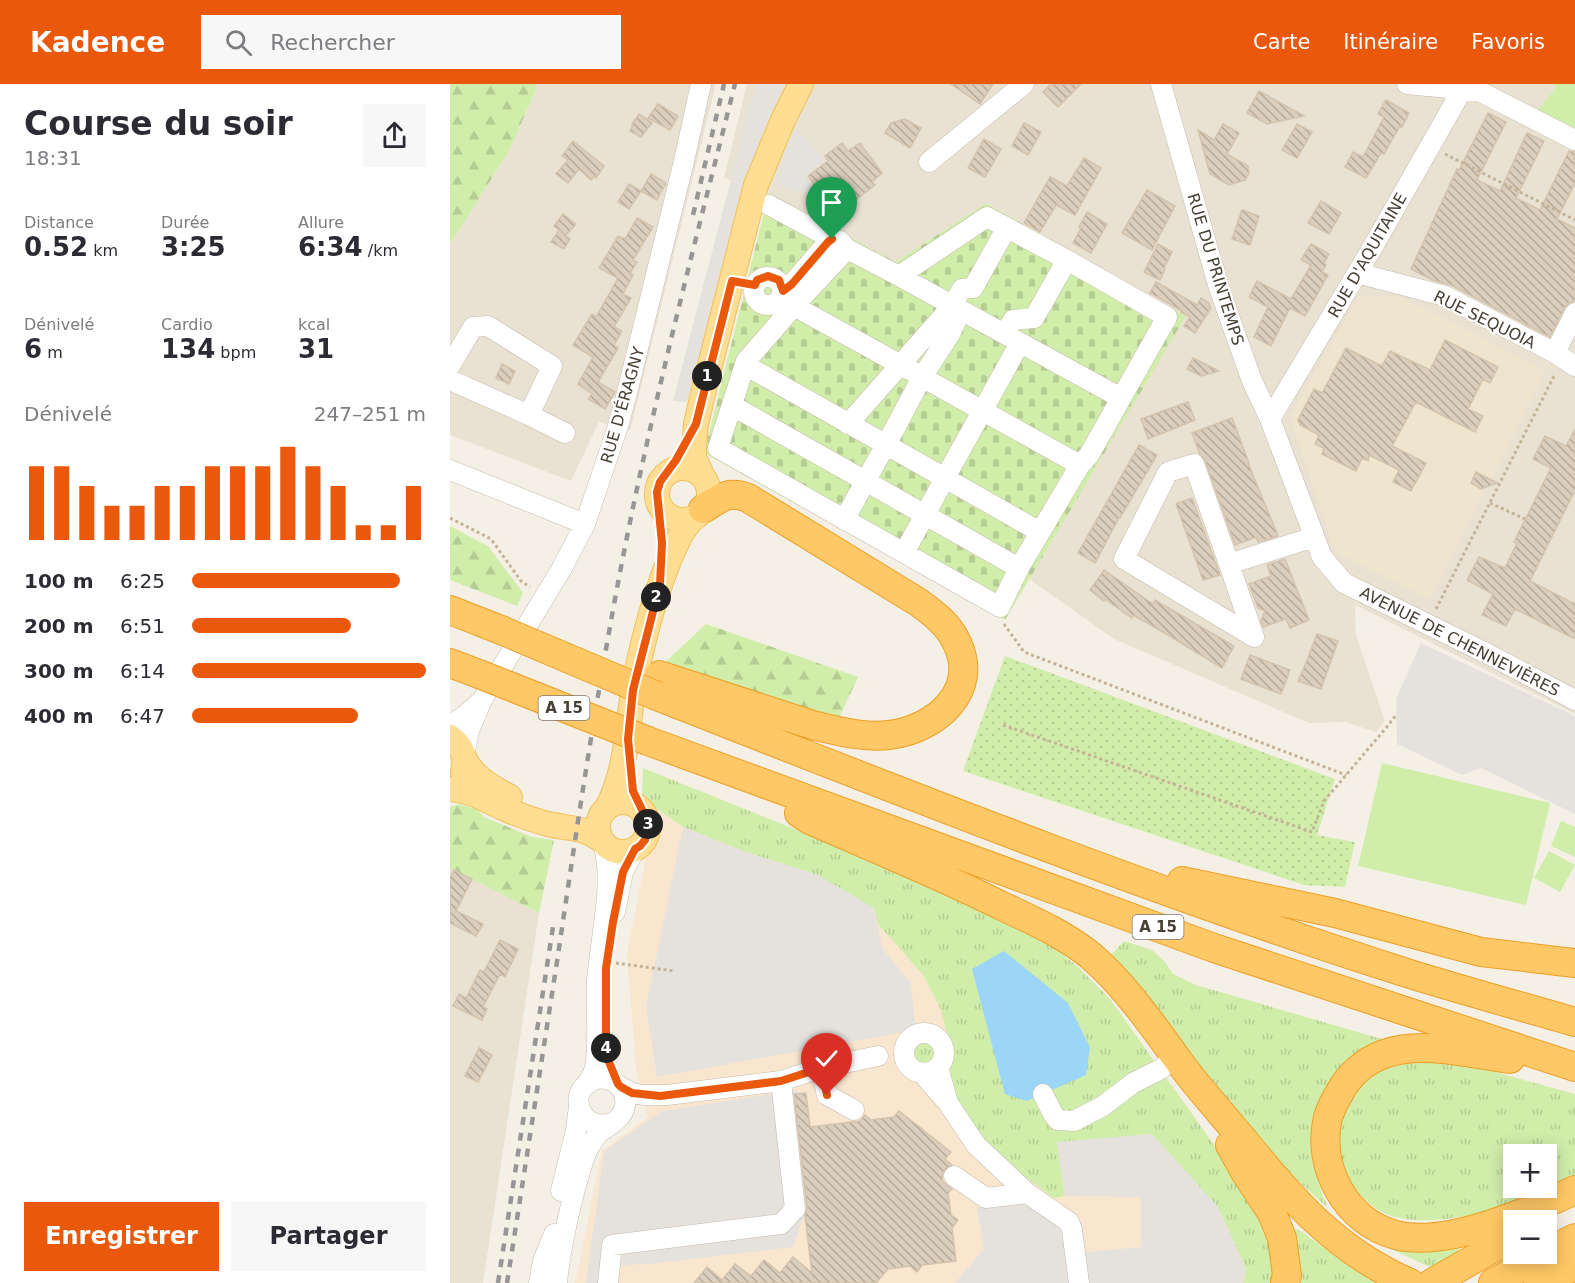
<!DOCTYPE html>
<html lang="fr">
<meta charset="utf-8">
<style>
body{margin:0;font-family:"DejaVu Sans",sans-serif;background:#f7f7f7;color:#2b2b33;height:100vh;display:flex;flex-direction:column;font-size:22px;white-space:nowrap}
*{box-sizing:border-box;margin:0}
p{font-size:20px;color:#7c7c81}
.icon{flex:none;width:33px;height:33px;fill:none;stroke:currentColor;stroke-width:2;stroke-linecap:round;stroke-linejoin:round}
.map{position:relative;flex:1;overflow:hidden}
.drawer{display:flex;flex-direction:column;background:#fff;width:450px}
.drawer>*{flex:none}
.tools{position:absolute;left:1053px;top:1060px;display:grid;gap:12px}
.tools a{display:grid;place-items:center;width:54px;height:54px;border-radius:0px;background:#fff;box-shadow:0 3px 15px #0003;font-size:30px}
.pin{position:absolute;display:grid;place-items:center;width:51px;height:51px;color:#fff;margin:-62px -26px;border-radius:50% 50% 50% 0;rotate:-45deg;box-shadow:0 0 6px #0007}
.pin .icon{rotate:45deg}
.km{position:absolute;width:30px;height:30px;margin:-15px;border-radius:50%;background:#222;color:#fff;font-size:16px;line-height:30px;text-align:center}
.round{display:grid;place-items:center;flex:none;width:63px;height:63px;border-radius:0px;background:#f7f7f7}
.headline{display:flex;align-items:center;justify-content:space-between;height:102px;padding:0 24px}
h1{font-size:33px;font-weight:600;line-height:45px}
.metrics{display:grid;grid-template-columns:repeat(3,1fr);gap:9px;height:102px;padding:6px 24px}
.metrics div{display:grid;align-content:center}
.metrics b{font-size:26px;font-weight:600}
.metrics small{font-size:16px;font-weight:400}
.metrics p{font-size:16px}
.chart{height:168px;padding:12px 24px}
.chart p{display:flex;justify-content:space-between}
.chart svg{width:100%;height:108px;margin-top:6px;stroke:#ea580c;stroke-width:6}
.action{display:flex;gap:12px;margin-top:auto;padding:12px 24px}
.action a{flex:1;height:69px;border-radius:0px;background:#ea580c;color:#fff;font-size:24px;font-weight:600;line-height:69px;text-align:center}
.action a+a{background:#f7f7f7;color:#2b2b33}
ul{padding:0 24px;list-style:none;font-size:20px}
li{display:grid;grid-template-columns:96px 72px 1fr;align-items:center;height:45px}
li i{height:15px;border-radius:8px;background:#ea580c}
header{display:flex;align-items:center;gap:36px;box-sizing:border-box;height:84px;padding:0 30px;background:#ea580c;color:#fff}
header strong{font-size:28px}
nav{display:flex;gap:33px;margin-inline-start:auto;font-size:21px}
.search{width:420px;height:54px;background:#f7f7f7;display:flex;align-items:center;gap:15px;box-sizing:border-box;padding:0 21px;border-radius:0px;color:#7c7c81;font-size:22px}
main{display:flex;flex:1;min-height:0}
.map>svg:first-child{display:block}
.residential{fill:#e9e2d3}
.commercial{fill:#f9e6ce}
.education{fill:#efe5ce}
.grass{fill:url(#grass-tufts);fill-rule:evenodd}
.forest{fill:url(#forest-firs)}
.cemetery{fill:url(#cemetery-stones)}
.park{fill:#d1edaa}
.garden{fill:url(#garden-dots)}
.parking{fill:#e5e2de}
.water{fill:#9bd5f8}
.building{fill:url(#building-back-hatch);stroke:#d3c3ac;stroke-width:1.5}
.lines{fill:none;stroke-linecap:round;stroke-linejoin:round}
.minor-casing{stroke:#c4baaa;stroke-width:21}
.major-casing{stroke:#f1bf58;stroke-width:26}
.highway-casing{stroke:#ee9f26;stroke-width:30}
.path{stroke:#c5b397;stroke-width:3;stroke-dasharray:3 3;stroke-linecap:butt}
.minor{stroke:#fff;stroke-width:20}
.major{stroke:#ffde94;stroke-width:24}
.highway{stroke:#ffc866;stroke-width:28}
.rail{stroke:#969696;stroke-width:4.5;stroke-dasharray:8 8;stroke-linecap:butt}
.highway-bridge-casing{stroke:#ee9f26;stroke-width:30;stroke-linecap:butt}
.highway-bridge{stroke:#ffc866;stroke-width:28}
.route-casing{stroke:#fff;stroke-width:12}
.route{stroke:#ea580c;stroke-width:8}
.labels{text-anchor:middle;stroke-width:4.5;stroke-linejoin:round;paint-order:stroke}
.shield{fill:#fff;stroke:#7f7971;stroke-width:1.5}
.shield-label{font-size:15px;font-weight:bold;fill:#484034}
.street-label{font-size:16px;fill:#484034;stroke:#fff}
</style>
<header>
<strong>Kadence</strong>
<div class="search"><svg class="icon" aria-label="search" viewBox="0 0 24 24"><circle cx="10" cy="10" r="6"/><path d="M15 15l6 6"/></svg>Rechercher</div>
<nav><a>Carte</a><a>Itinéraire</a><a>Favoris</a></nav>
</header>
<main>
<section class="drawer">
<div class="headline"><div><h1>Course du soir</h1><p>18:31</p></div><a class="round"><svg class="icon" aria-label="share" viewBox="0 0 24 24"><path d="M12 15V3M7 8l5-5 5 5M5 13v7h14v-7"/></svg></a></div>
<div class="metrics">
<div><p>Distance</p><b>0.52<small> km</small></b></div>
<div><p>Durée</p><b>3:25</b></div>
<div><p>Allure</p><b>6:34<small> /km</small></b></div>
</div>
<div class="metrics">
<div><p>Dénivelé</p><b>6<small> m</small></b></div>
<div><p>Cardio</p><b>134<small> bpm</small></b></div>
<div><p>kcal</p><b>31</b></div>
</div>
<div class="chart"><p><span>Dénivelé</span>247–251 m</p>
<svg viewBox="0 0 160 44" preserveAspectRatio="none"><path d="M5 44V14M15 44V14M25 44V22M35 44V30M45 44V30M55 44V22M65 44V22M75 44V14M85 44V14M95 44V14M105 44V6M115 44V14M125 44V22M135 44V38M145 44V38M155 44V22"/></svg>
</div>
<ul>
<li><b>100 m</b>6:25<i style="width:89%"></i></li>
<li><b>200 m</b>6:51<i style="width:68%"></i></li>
<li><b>300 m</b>6:14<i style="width:100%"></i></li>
<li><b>400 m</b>6:47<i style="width:71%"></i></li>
</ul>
<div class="action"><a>Enregistrer</a><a>Partager</a></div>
</section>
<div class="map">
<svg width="1125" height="1199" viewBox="0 0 1125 1199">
<defs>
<pattern id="grass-tufts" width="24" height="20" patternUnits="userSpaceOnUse" patternTransform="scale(1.5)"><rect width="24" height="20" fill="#d1edaa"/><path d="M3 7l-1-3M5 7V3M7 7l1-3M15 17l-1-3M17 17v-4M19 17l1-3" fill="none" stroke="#b5cc93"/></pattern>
<pattern id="forest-firs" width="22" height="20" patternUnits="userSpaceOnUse" patternTransform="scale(1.5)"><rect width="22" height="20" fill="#d1edaa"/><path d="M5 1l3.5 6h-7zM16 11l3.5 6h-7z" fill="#b5cc93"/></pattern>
<pattern id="cemetery-stones" width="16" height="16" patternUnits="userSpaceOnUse" patternTransform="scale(1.5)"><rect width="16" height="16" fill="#d1edaa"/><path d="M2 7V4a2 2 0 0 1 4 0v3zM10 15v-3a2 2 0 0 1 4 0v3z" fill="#b5cc93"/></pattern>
<pattern id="garden-dots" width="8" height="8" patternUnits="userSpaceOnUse" patternTransform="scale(1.5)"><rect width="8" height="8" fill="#d1edaa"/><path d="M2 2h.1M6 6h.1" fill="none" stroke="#b5cc93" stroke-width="1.8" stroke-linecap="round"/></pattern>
<pattern id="building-back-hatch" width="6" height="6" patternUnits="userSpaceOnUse" patternTransform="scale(1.5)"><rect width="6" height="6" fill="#dbcebd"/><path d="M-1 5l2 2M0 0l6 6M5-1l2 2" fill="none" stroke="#b4a99a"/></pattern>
</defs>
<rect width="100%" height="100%" fill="#f5f0e6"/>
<path class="residential" d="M87 0H266L180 347 149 338 121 397 0 351V160L59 67 85 8Z
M297 0H1125V630L905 521 906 551 935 637 926 648 895 638 859 639 664 555 579 495 736 232 537 119 446 178 319 109 274 94Z
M0 784 89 829 33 1199H0Z"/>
<path class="commercial" d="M192 714 386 786 698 1037 762 1092 811 1199H125L152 1067 198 1033 186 984 177 870 197 767 204 745 199 727Z"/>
<path class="education" d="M909 212H949L1096 286 1038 402 1035 401 1032 405 1035 407 981 515 885 468 840 332Z"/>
<path class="grass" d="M193 684 367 754 588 850 629 884 660 915 800 1111 821 1158 823 1199H793L796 1185 768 1123 607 1058 615 1112 604 1114 558 1080 522 1042 504 1008 500 992 502 961 498 953 491 926 474 892 428 840 424 824 293 767 233 743 192 714Z
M674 857 702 866 715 878 723 890 746 901 935 956 862 1051C861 1080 867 1097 878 1124L839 1089 765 1005 661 871Z
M463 969a11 11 0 1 1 22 0a11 11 0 1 1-22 0Z
M960 975 1012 979 1125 1010V1092C1078 1115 1002 1145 949 1134 907 1126 880 1075 891 1035 893 1025 906 1007 912 999 924 985 944 981 960 975ZM1064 1071H1096V1104H1064Z
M848 1145 895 1179 929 1199H844L841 1148Z
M918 1153 1009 1162V1166L984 1185 919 1155Z"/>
<path class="forest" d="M0 0H87L85 8 59 67 0 160Z
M0 442 38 462 73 509 67 522 0 496Z
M256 540 408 593 388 636 212 581Z
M9 720 28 726 34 733 82 753 104 756 89 829 0 784V723Z"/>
<path class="cemetery" d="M319 109 446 178 536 119 736 232 555 536 254 369Z"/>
<path class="park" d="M1102 0H1125V49L1085 30 1106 3Z
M932 679 1100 719 1076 821 908 782Z
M1111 737 1125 743V773L1101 762Z
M1099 767 1125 781 1110 808 1084 794Z"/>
<path class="garden" d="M555 572 885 695 867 751 905 758 895 803 854 801 513 687Z"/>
<path class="parking" d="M306 0H333L309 57 237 318 223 317Z
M346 44 374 76 356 92 364 105 355 111 349 105 346 108 326 99 333 73Z
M971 559 1125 632V730L1031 684 1012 691 947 660 946 615Z
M233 743 293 767 368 791 424 824 432 864 461 899 465 940 454 948 207 993 196 923Z
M347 1006 359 1117 343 1163 199 1180 167 1181 164 1199H136L154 1067 212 1027Z
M702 1050 768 1123 796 1185 793 1199H505L534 1165 527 1123 580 1116 595 1133 632 1138 636 1168 691 1163V1113L615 1112 607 1058Z"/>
<path class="water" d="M554 867 618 919 640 963 636 991 577 1017 555 1010 522 885Z"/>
<path class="building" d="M501 0H543L530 20Z
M601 0H631L608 23 593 8Z
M809 7 854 32 817 40 797 29Z
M936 16 959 29 952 43 950 42 934 70 931 69 916 94 895 83 903 68 913 73 934 33 928 30Z
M208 20 228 32 220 46 198 34Z
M1038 29 1056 38 1027 96 1050 107 1077 49 1094 57 1066 114 1090 126 1119 67 1125 68V99L1107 135 1125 144V217L1119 219 1115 223 1100 253 1001 201 982 196 961 185 1007 85 1009 86Z
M189 30 202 39 191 53 180 47 183 41 182 40Z
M455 35 471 44 460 64 435 49 441 39Z
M574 39 591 48 578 71 562 62Z
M773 40 789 49 777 70 798 82 799 89 795 96 779 101 760 90 748 46 764 56Z
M847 40 862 48 847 74 832 66Z
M534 55 551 65 535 93 518 84Z
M123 57 154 82 146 94 145 92 141 96 129 85 118 99 106 90 118 76 112 72Z
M392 59 398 67 410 59 432 89 422 98 425 101 407 115 404 111 399 115 396 111 381 122 358 92 378 77 375 72Z
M634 74 651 84 625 131 606 121 590 148 574 139 600 93 617 102Z
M201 90 216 99 207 116 191 107Z
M179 100 191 107 179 125 168 118Z
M697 106 725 122 702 166 672 149Z
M871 117 891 129 879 150 858 139Z
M792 126 809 132 800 161 782 155Z
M637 128 657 140 641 169 623 159 631 144 629 143Z
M113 130 126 140 116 151 104 142Z
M187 134 203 143 183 176 187 178 180 189 183 191 173 210 181 214 164 243 172 247 164 261 168 264 148 298 165 308 155 325 138 315 142 310 128 300 143 273 123 261 142 230 146 233 168 194 149 184 168 152 175 155Z
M109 146 120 155 114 165 101 158Z
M708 160 722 168 714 184 715 185 710 196 694 188Z
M861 160 879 170 874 179 876 181 872 188 878 191 855 232 840 224 821 262 804 253 818 223 799 213 807 197 841 215 861 181 851 176Z
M706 198 747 221 751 214 758 218 761 224 745 249 734 242 740 233 731 228 732 227 700 209Z
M995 256 1048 283 1040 299 1033 295 1018 325 1033 332 1025 348 966 318 942 362 976 379 961 407 943 398 949 386 919 371 918 377 912 374 906 387 872 370 874 364 865 360 869 351 850 341 848 336 864 305 872 309 896 264 932 282 940 267 980 286Z
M743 274 769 287 751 292 737 285Z
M52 280 65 287 59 300 46 294Z
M738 318 745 336 698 355 691 335Z
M782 334 799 379H798L828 452 808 458 806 453 785 461 755 376 750 370 742 349Z
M1125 345V406L1080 497 1125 520V555L1065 525 1056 542 1032 531 1043 510 1017 496 1029 473 1055 484 1067 459 1064 458 1101 384 1083 375 1095 352 1116 362Z
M689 361 707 371 670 434H669L645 479 628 469Z
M1026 388 1047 399 1031 405 1021 399Z
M742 414 770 491 753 496 726 420Z
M835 475 859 536 840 544 836 535 813 543 811 537 815 527 808 524 799 500 821 492 817 481Z
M654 486 703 520 705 516 784 562 772 584 713 548 683 531 682 534 655 515 654 517 640 506Z
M867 550 888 557 871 605 848 597 858 574Z
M800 571 840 586 831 610 791 595Z
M4 786 22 795 6 827 33 840 26 852 0 839V840V794Z
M50 856 68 865 55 893 50 890 33 923 37 925 32 936 3 922 9 910 16 914 30 886 34 888Z
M29 964 42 971 28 998 15 992Z
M356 1009 360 1043 410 1037 415 1031 421 1036 444 1033 449 1027 501 1068 495 1075 502 1081 495 1085 492 1092 493 1098 502 1105 498 1109 501 1131 508 1136 502 1144 506 1177 472 1181 467 1188 460 1182 438 1185 426 1199H244L257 1183 272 1196 285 1180 301 1192 314 1176 330 1189 343 1173 362 1189 355 1131 357 1124 344 1010Z"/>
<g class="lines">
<defs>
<path id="minor" d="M711 0 769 204 802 297 820 335 872 473 894 499 1040 571 1125 616
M957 0 1029 7 1125 56
M479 78 574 0
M319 121 382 155
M537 133 617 176 717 233 639 371 630 381 569 484 550 523 268 364 296 277 344 222 333 207 342 200 378 158 382 155 390 157 397 165 449 192Z
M397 165 344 222 469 291
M907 189 995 212 1105 269 1125 282
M449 192 671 314
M304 207a14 14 0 1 1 28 0a14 14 0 1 1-28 0Z
M555 250 563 236 584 234 617 176
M1105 269 1125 229
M295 281 495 394 570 259
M0 282 23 243 38 242 102 282 79 331
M476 287 500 250 511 226
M0 296 79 331 115 349
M479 297 630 381
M283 322 569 484
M820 335 921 166 1012 6
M398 340 502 222 512 205 523 204 551 154
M436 361 470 297
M0 386 135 440
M394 436 430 371
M454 469 495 394 590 448
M779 480 804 553 674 475 718 388 744 380 779 480 864 453
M0 641 13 633 29 619
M14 672 19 647 31 618 112 484 135 440 168 342 177 309 234 77 251 0
M165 828 173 788 185 765
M454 969a20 20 0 1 1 40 0a20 20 0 1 1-40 0Z
M371 984 377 1011 404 1026
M471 988 498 1019 488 983
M136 1001C141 995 143 991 145 984 150 957 145 925 147 897 150 855 165 798 153 759
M171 1003 182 1009 193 1011H217L331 997 371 984 428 972
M593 1010 603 1030 608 1036 624 1037 653 1022 683 999 711 985 725 972
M498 1019 526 1061 577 1109 619 1138 622 1146 629 1199
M504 1092 536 1114 577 1109
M111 1107 126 1046 129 1022
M89 1199 93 1177 104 1150
M107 1199C110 1167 117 1136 125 1105 129 1092 132 1077 138 1065 141 1060 144 1055 148 1050 158 1041 173 1036 175 1021 178 1003 159 989 142 997 115 1009 132 1049 162 1039
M158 1199 162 1161 331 1140 345 1125 331 997"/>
<path id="major" d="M207 410a26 26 0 1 1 52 0a26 26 0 1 1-52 0Z
M253 393 244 374V363L246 340 255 301 306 101 333 36 351 0
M0 653C12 662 17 673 13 688
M14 674C24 694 42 703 60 713
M0 705C19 706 36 716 53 724 68 731 83 736 98 740 119 745 133 742 151 756
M148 743a25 25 0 1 1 50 0a25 25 0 1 1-50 0Z
M157 724C176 688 177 647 183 608 190 567 203 517 218 479 225 462 232 444 246 432"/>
<path id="highway" d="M0 526 51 546
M0 579 29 590
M209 591 366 642C389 647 414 654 439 651 484 646 532 607 506 557 498 540 483 529 468 518L298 414C278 406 270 414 253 425
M207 612C456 710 705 809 960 890 1015 907 1070 922 1125 938
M198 657 764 864 1125 983
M349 729 360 736C424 764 488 790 550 821 582 836 614 850 641 872 676 902 706 946 733 983 751 1007 772 1030 791 1053 842 1115 884 1166 960 1199
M732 797 885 829 1031 868 1125 879
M1060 975C1022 970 971 956 934 970 915 977 899 991 890 1008 885 1016 881 1024 878 1033 866 1083 896 1138 946 1151 995 1164 1081 1127 1125 1106
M780 1061 795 1088 822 1129 832 1154 837 1191 835 1199
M1096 1169 1125 1154
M982 1199 1064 1152
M1043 1199 1095 1170
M1088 1199 1125 1182"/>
</defs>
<use href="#minor" class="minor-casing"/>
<use href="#major" class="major-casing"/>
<use href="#highway" class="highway-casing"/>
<path class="path" d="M995 70 1125 136
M1040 419 1075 435
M0 434 41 455 71 497 80 503
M986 525 1105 290
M554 540 574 568 896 691
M553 641 862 748 874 717 936 644 946 631
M166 879 224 887"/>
<use href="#minor" class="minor"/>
<use href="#major" class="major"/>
<use href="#highway" class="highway"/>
<path class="rail" d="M243 131 274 0
M48 1199 103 843
M57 1199C74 1090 91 981 108 871 125 756 142 641 163 526 195 349 241 174 285 0"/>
<defs>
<path id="highway-bridge" d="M51 546 207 612
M29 590 198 657"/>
</defs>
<use href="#highway-bridge" class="highway-bridge-casing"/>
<use href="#highway-bridge" class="highway-bridge"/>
</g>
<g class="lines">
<defs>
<path id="route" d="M377 1011 371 984 331 997 210 1012 182 1009 171 1003 168 1000 159 978 156 962V884L163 838 173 788 185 765 190 762 195 756 198 745 196 734 183 707 178 655 183 606 210 500 212 459 207 408 210 398 226 376 246 340 282 197 305 201 307 196 318 192 329 196 333 207 342 200 378 158 382 155"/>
</defs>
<use href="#route" class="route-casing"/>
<use href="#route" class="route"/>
</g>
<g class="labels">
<g class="shield">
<rect x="88.5" y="612" width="51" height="24" rx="4.5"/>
<rect x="682.5" y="831" width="51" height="24" rx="4.5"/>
</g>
<g class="shield-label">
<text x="114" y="629">A 15</text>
<text x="708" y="848">A 15</text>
</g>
<g class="street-label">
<text transform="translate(917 171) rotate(-60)" y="6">RUE D'AQUITAINE</text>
<text transform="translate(766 185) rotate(73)" y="6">RUE DU PRINTEMPS</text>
<text transform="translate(1035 235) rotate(26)" y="6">RUE SEQUOIA</text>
<text transform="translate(172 321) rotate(-74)" y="6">RUE D'ÉRAGNY</text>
<text transform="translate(1010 557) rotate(27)" y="6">AVENUE DE CHENNEVIÈRES</text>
</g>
</g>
</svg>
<div class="tools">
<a>+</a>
<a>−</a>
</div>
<div class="pin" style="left:382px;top:155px;background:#1e9e55"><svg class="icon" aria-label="arrive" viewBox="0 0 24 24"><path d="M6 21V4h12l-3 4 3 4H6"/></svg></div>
<div class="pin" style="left:377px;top:1011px;background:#d93025"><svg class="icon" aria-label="check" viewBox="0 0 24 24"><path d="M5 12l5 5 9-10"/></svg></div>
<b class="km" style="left:257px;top:292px">1</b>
<b class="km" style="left:206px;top:513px">2</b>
<b class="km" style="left:198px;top:740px">3</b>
<b class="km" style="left:156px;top:964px">4</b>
</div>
</main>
